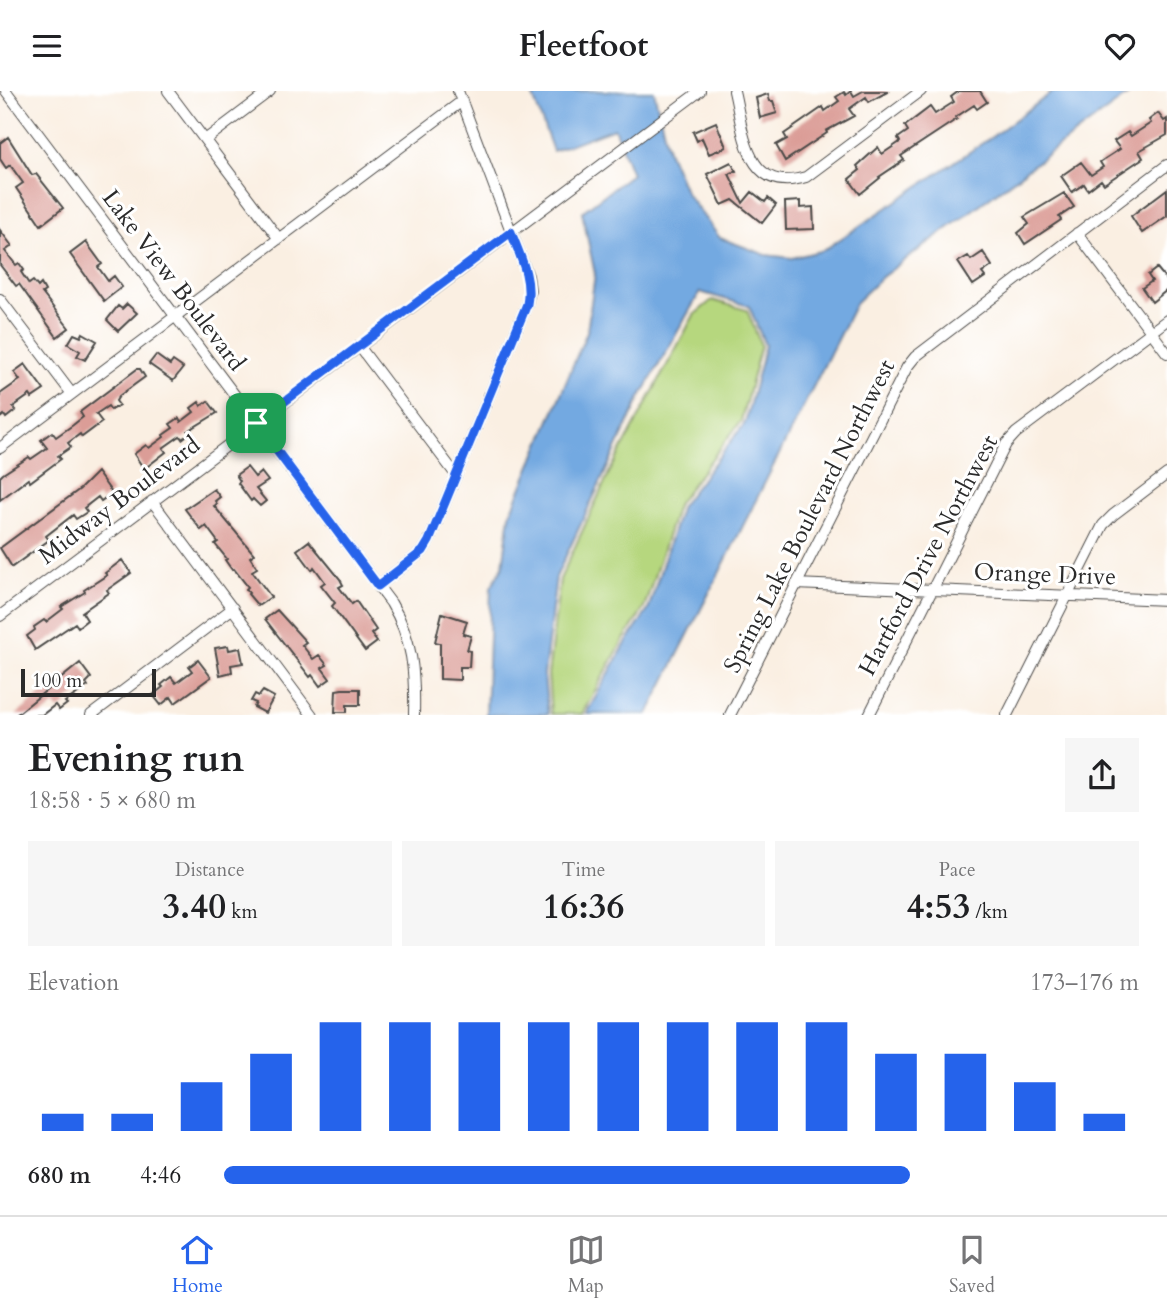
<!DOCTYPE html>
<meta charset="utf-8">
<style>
body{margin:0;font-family:Cardo,serif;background:#f6f6f6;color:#202124;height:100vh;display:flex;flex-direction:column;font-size:26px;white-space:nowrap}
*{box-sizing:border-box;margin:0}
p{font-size:23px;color:#757577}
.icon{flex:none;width:38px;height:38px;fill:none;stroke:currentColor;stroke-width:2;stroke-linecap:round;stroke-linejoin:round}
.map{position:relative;height:624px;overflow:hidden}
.sheet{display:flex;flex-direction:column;background:#fff;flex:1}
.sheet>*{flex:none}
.scale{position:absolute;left:21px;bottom:18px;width:135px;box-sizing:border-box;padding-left:7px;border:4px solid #2b2b2b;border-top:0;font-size:19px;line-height:24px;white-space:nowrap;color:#2b2b2b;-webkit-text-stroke:5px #fff;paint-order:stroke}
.pin{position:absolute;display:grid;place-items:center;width:60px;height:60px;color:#fff;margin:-30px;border-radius:14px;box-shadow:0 4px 10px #0006}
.round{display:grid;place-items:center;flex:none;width:74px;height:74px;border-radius:0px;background:#f6f6f6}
.head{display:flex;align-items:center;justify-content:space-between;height:119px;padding:0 28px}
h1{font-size:38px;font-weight:700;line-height:52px}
.figures{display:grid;grid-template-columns:repeat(3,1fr);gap:10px;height:119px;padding:7px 28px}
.figures div{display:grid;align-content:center;border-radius:0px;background:#f6f6f6;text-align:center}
.figures b{font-size:35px;font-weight:700}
.figures small{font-size:19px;font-weight:400}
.figures p{font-size:19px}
.chart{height:196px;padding:14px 28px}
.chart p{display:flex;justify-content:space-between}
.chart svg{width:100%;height:126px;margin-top:7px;stroke:#2563eb;stroke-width:6}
ul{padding:0 28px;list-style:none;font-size:23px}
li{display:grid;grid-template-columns:112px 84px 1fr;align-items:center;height:52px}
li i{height:18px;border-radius:9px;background:#2563eb}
header{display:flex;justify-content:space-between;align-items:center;height:91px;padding:0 28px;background:#fff;font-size:32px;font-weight:700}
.tabs{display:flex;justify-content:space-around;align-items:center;height:98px;border-top:2px solid #e0e0e0;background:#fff;font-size:19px;color:#757577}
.tabs a{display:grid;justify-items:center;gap:4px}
.tabs .current{color:#2563eb}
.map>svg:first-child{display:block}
.green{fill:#b6d77e;stroke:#708154;stroke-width:2}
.water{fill:#73a9e1;stroke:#4f6a86;stroke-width:2}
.building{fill:#db9d97}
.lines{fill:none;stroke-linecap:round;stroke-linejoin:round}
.minor-casing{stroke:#4a4846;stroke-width:12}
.minor{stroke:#fff;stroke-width:10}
.route-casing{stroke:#fff;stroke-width:14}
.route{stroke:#2563eb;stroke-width:9}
.labels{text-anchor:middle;stroke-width:6;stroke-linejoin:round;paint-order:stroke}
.street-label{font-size:24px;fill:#2b2b2b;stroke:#fff}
</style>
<header><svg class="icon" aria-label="menu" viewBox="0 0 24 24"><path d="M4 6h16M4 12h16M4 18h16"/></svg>Fleetfoot<svg class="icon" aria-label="heart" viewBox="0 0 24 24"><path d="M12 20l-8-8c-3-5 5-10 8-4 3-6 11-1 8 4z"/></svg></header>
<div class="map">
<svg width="1167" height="624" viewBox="0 0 1167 624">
<rect width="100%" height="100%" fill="#fff"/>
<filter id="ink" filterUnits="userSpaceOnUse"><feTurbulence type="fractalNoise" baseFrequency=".0143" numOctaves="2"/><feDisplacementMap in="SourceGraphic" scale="14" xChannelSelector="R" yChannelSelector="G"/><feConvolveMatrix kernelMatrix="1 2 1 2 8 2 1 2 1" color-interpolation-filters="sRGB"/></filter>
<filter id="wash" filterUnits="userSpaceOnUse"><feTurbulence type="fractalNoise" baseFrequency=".00686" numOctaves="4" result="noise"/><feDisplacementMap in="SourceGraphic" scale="28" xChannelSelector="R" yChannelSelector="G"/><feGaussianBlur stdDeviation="1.57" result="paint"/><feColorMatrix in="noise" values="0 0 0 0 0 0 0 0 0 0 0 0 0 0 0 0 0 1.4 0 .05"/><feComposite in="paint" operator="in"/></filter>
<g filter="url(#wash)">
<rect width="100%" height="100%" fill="#faefe2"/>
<path class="green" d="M712 209 747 219 761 254 741 330 678 412 644 517 623 550 582 623H551L548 584 560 488 609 382 694 224Z"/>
<path class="water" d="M531 0H654L668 59 686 102 720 147 766 164 792 167 824 159 993 45 1054 0H1133L882 186 856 211 648 623H586L626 552 648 519 681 415 745 332 765 254 749 215 700 201 640 307 556 486 544 584 548 623 486 624 491 496 503 475 510 424 587 241 595 183 582 121 632 83 614 37 553 60Z"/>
<g id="blocks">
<path class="building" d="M851 0 854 5 863 0H889L869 11 866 6 849 18 854 25 826 40 827 42 785 70 776 54 787 48 784 43 823 16 825 20 839 10 836 6 844 1 846 4Z
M959 0H980L987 11 977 18 974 14 956 26 957 28 901 65 904 69 879 86 880 87 860 103 849 88 860 79 857 75 878 56 882 63 900 51 898 47 908 40 905 35 930 16 935 23 954 11 951 6Z
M768 3 770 10H773L777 22 760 27 756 7Z
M1158 22 1164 30 1167 28V44L1139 60 1143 67 1104 93 1101 89 1088 99 1084 93 1072 101 1061 85 1081 71 1091 84 1103 76 1100 71 1120 58 1114 50 1128 41 1131 45 1151 32 1149 29Z
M716 31 726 56 709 63 702 47 697 50 693 41Z
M8 46 32 84 36 83 63 117 41 134 16 97 23 92 10 74 6 77 0 68V52Z
M731 71 736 80 729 83 743 112 752 101 765 111 768 107 776 114 762 132 733 109 722 114 707 83Z
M1167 98V125L1142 142 1131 125Z
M1064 102 1074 116 1059 126 1061 129 1025 153 1018 142 1029 133 1024 126Z
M800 110V117L813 116 814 138 786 139 785 111Z
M0 139 12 155 5 160 16 174 19 172 24 179 21 181 29 193 33 190 38 196 41 193 45 200 42 202 69 237 57 246 19 193 16 195 0 174Z
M86 151 102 173 98 176 108 190 114 185 122 196 104 210 70 163Z
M983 161 992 175 982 182 985 186 973 194 958 171 968 165 971 169Z
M1157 177 1167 189V199L1152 211 1142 197 1152 190 1148 184Z
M127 213 137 222 118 240 107 229 118 215 122 218Z
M83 242 97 250 85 269 77 265 80 260 68 253 74 243 81 246Z
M156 264 170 274 173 270 183 277 173 290 149 273Z
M25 273 44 299 32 307 30 304 13 316 16 319 6 327 4 324 0 327V303L20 289 14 281Z
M137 278H140L145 286 119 305 116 310 119 314 111 319 108 315 96 323 102 331 82 346 80 343 68 352 71 356 58 365 61 368 30 391 28 388 0 409V386L3 383 29 366 31 368 47 357 41 349 52 341 56 346 73 334 83 326 80 321Z
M208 310 217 322 188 340 190 342 182 348 180 345 163 357 166 361 144 378 134 363 146 354 149 357 164 346 163 344 173 337 170 333 179 327 181 331 194 321 191 317 199 311 201 315Z
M247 376 255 386 261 381 268 390 256 398 266 410 260 415 253 408 251 410 238 392 240 390 236 384Z
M97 381 112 402 101 410 98 406 84 417 87 421 76 428 73 424 46 445 49 449 12 476 0 457 80 398Z
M214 398 220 406 215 410 217 413 214 415 254 463 250 466 257 477 252 480 271 506 258 515 248 503 249 502 246 498 248 496 234 478 232 479 225 469 227 468 215 453 218 451 206 435 201 439 185 418Z
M309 450 340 488 343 494 339 496 352 513 356 510 376 539 371 543 377 551 365 560 332 515 335 512 321 494 325 491 314 476 312 479 297 459Z
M122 469 131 482 107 499 109 502 82 521 87 529 78 536 75 532 35 559 27 545 35 539 34 536 44 529 46 531 63 518 61 516 85 501 84 499 107 484 105 482Z
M277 519 306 551 302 554 313 568 319 564 327 574 322 577 330 588 320 595 312 584 310 586 265 528Z
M442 522 467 530 463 543 471 545 467 559 470 560 469 576H460V589L440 588V552L435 551Z
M228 555 229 559 240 557 243 572 231 574 232 581 220 584 215 557Z
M198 569 211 586 175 612 171 606 161 614 153 604 163 596 161 594 171 586 176 592 192 580 189 576Z
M80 572 91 587 86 592 88 595 65 611 67 613 59 619 55 614 42 624H16Z
M342 598H360V614H347V621H335L336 599Z
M263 600 274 606 265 622 254 616 256 612 251 610 255 603 259 605Z"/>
</g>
</g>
<g filter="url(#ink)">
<use href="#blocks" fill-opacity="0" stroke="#4a4846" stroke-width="2"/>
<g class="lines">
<defs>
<path id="minor" d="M6 0 391 512C413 548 415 582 414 624
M168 0 279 148
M734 0C744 42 746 104 806 86L921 0
M205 49 270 0
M1077 142 1167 262
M0 208 72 303
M359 255 456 384
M0 357 462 10
M152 410 312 624
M796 493 1167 509
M378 495 423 460 429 450 527 213 530 199 528 185 458 0
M0 525 700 0
M91 624 233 517
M730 624 907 276 915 266 1167 74
M869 624 1006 353 1016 342 1167 229
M1007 624 1103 434 1113 424 1167 383"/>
</defs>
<use href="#minor" class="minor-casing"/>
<use href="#minor" class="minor"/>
</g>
</g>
<g class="lines" filter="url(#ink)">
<defs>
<path id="route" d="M511 141C520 165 532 187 527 213L429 450 423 460 378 495 256 332Z"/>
</defs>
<use href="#route" class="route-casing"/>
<use href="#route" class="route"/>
</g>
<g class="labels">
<g class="street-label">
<text transform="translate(174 189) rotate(53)" y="8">Lake View Boulevard</text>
<text transform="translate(119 409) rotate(-37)" y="8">Midway Boulevard</text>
<text transform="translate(809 425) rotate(-63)" y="8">Spring Lake Boulevard Northwest</text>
<text transform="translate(928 464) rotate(-62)" y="8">Hartford Drive Northwest</text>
<text transform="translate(1045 483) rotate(2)" y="8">Orange Drive</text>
</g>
</g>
</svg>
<div class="scale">100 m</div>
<div class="pin" style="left:256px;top:332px;background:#1e9e55"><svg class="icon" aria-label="arrive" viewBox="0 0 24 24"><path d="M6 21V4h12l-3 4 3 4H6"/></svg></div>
</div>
<section class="sheet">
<div class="head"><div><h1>Evening run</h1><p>18:58 · 5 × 680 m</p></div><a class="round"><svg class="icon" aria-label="share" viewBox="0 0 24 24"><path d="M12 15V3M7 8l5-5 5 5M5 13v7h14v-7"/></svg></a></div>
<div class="figures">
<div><p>Distance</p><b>3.40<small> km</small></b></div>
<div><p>Time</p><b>16:36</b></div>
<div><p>Pace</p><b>4:53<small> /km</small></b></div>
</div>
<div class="chart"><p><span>Elevation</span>173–176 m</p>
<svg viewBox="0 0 160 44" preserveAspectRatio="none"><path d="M5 44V38M15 44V38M25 44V27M35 44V17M45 44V6M55 44V6M65 44V6M75 44V6M85 44V6M95 44V6M105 44V6M115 44V6M125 44V17M135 44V17M145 44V27M155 44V38"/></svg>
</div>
<ul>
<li><b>680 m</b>4:46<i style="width:75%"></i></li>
</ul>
</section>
<nav class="tabs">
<a class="current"><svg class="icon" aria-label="home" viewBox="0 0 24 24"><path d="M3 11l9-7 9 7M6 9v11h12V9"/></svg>Home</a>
<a><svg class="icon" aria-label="map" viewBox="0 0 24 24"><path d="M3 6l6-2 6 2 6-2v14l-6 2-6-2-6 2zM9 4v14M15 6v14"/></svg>Map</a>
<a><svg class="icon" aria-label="saved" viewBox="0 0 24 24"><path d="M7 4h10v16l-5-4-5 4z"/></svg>Saved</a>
</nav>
